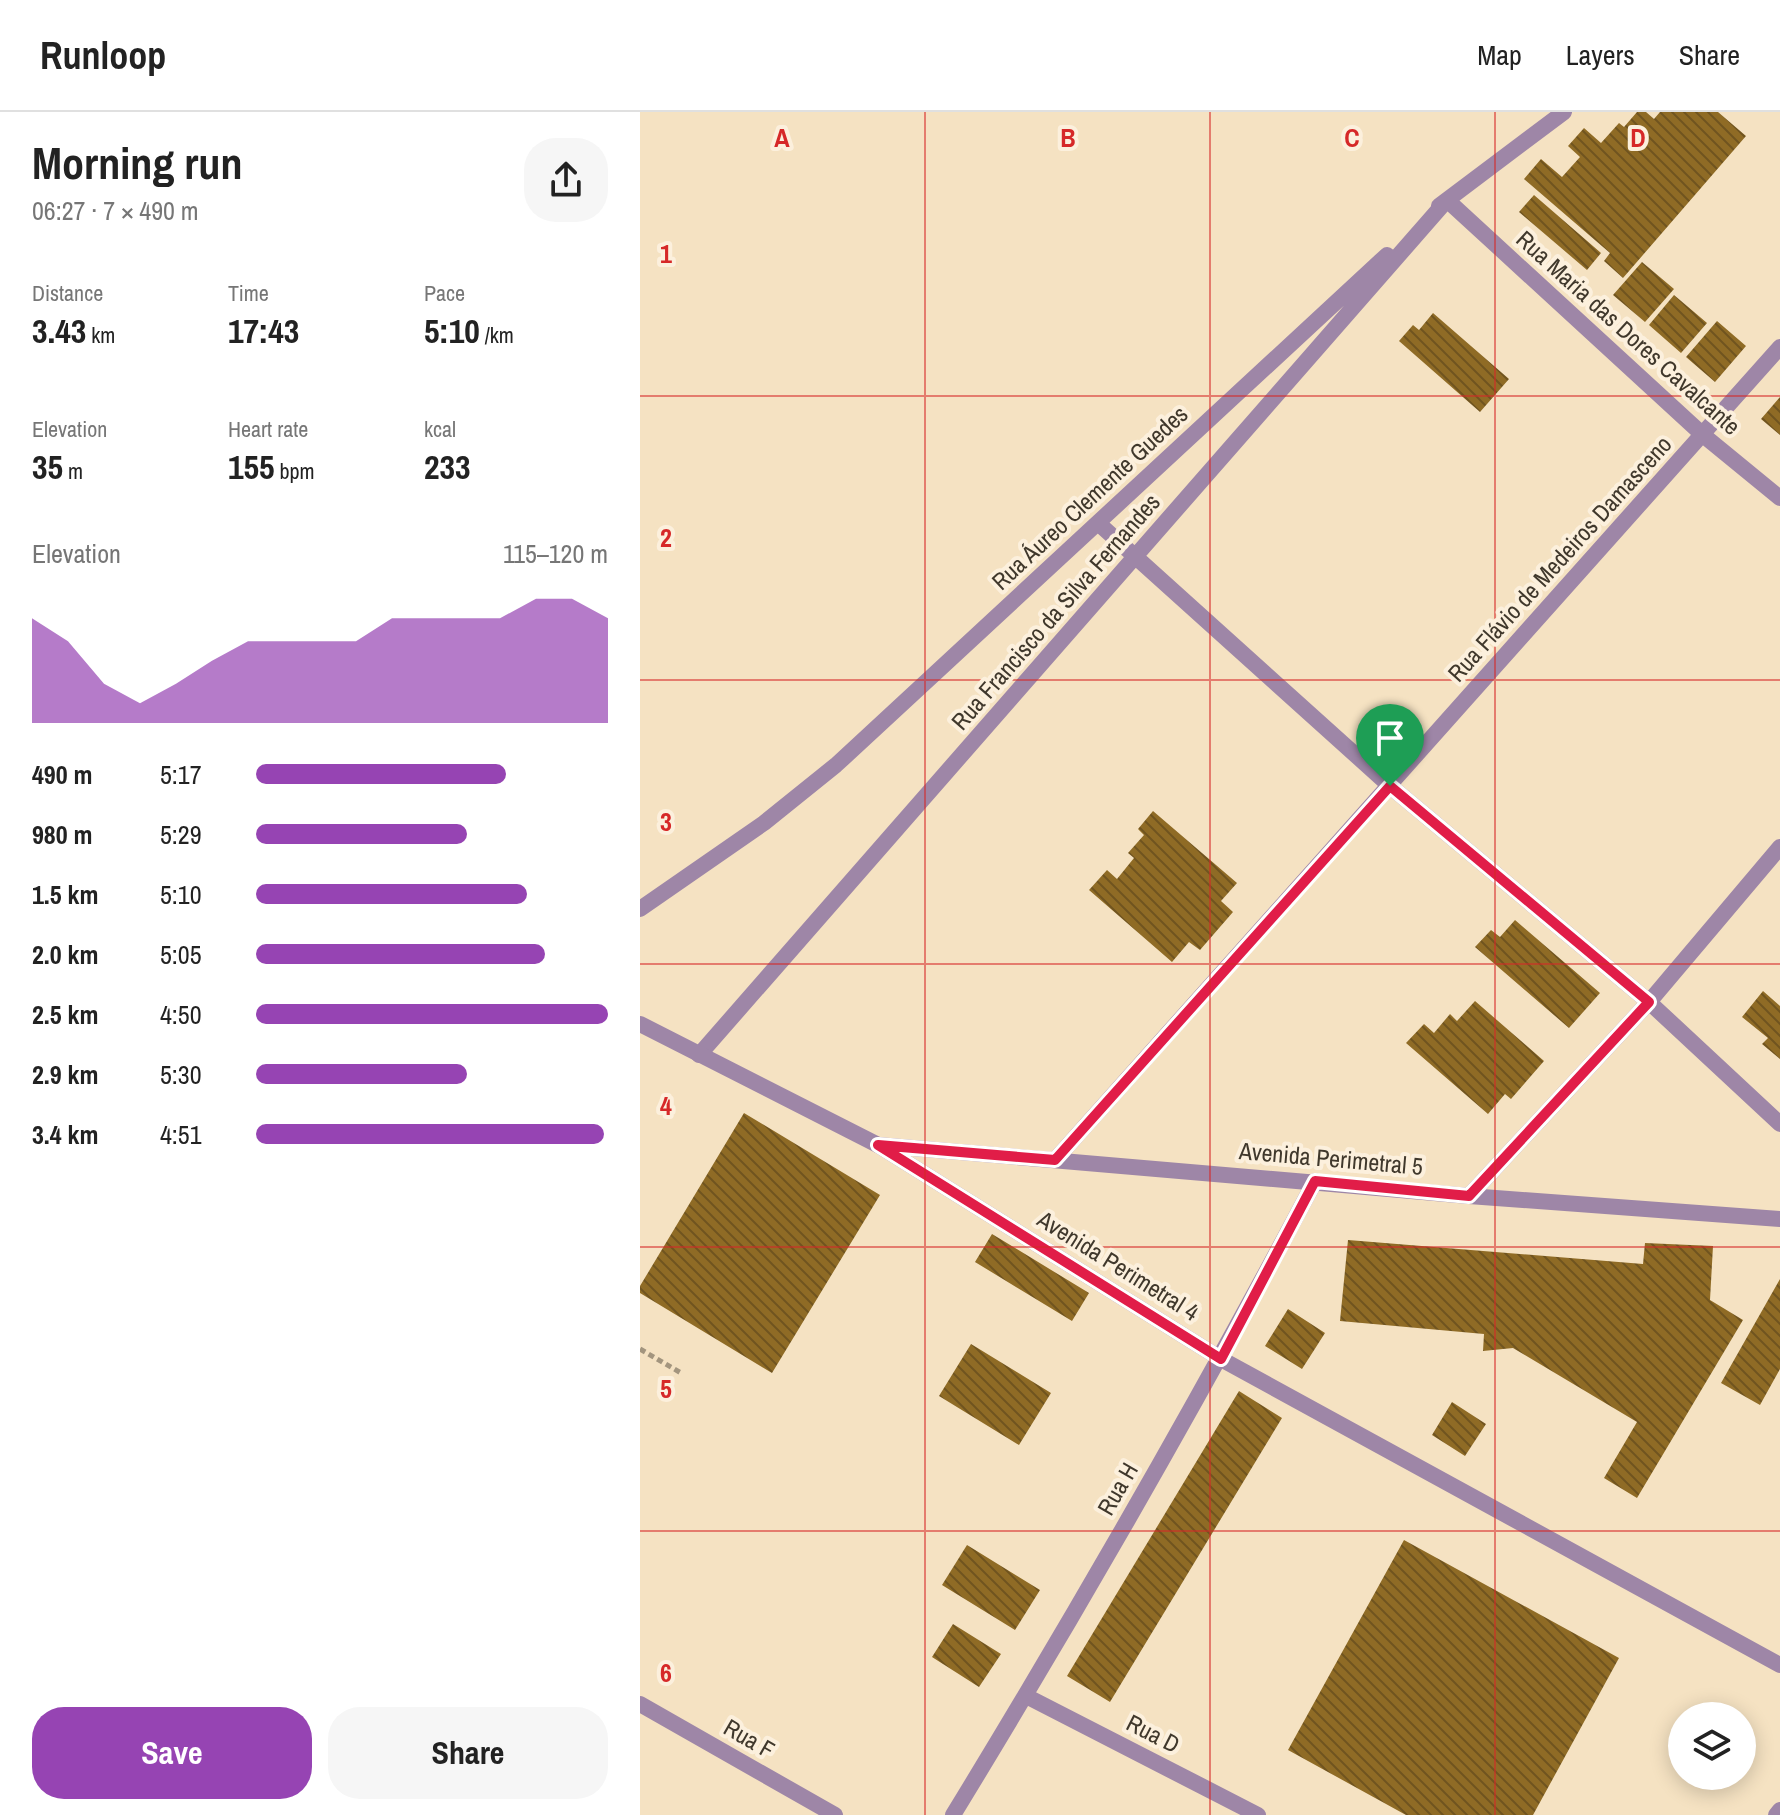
<!DOCTYPE html>
<meta charset="utf-8">
<style>
body{margin:0;font-family:"Archivo Narrow",sans-serif;background:#f6f6f6;color:#222;height:100vh;display:flex;flex-direction:column;font-size:30px;white-space:nowrap}
*{box-sizing:border-box;margin:0}
p{font-size:26px;color:#767676}
.icon{flex:none;width:44px;height:44px;fill:none;stroke:currentColor;stroke-width:2;stroke-linecap:round;stroke-linejoin:round}
.map{position:relative;flex:1;overflow:hidden}
.sheet{display:flex;flex-direction:column;background:#fff;width:640px}
.sheet>*{flex:none}
.controls{position:absolute;left:1028px;top:1590px;display:grid;gap:16px}
.controls a{display:grid;place-items:center;width:88px;height:88px;border-radius:50%;background:#fff;box-shadow:0 4px 20px #0003;font-size:40px}
.pin{position:absolute;display:grid;place-items:center;width:68px;height:68px;color:#fff;margin:-82px -34px;border-radius:50% 50% 50% 0;rotate:-45deg;box-shadow:0 0 8px #0007}
.pin .icon{rotate:45deg}
.round{display:grid;place-items:center;flex:none;width:84px;height:84px;border-radius:32px;background:#f6f6f6}
.summary{display:flex;align-items:center;justify-content:space-between;height:136px;padding:0 32px}
h1{font-size:44px;font-weight:700;line-height:60px}
.figures{display:grid;grid-template-columns:repeat(3,1fr);gap:12px;height:136px;padding:8px 32px}
.figures div{display:grid;align-content:center}
.figures b{font-size:34px;font-weight:700}
.figures small{font-size:22px;font-weight:400}
.figures p{font-size:22px}
.chart{height:224px;padding:16px 32px}
.chart p{display:flex;justify-content:space-between}
.chart svg{width:100%;height:144px;margin-top:8px;fill:#9644b3;opacity:.7}
.cta{display:flex;gap:16px;margin-top:auto;padding:16px 32px}
.cta a{flex:1;height:92px;border-radius:32px;background:#9644b3;color:#fff;font-size:32px;font-weight:700;line-height:92px;text-align:center}
.cta a+a{background:#f6f6f6;color:#222}
ul{padding:0 32px;list-style:none;font-size:26px}
li{display:grid;grid-template-columns:128px 96px 1fr;align-items:center;height:60px}
li i{height:20px;border-radius:10px;background:#9644b3}
header{display:flex;align-items:center;gap:48px;box-sizing:border-box;height:112px;padding:0 40px;background:#fff;border-bottom:2px solid #e0e0e0}
header strong{font-size:38px}
nav{display:flex;gap:44px;margin-inline-start:auto;font-size:28px}
main{display:flex;flex:1;min-height:0}
.map>svg:first-child{display:block}
.building{fill:url(#building-back-hatch)}
.lines{fill:none;stroke-linecap:round;stroke-linejoin:round}
.path{stroke:#a3957e;stroke-width:5;stroke-dasharray:6 4;stroke-linecap:butt}
.minor{stroke:#9e86a7;stroke-width:16}
.tertiary{stroke:#9e86a7;stroke-width:16}
.route-casing{stroke:#fff;stroke-width:16}
.route{stroke:#e11d48;stroke-width:10}
.grid{fill:none;stroke:#d62828;stroke-width:2;stroke-opacity:0.55}
.labels{text-anchor:middle;stroke-width:8;stroke-linejoin:round;paint-order:stroke}
.street-label{font-size:24px;fill:#40382c;stroke:#fcf0dd}
.grid-label{font-size:26px;text-anchor:middle;font-weight:bold;fill:#d62828;stroke:#fcf0dd;stroke-width:8;stroke-linejoin:round;paint-order:stroke}
</style>
<header>
<strong>Runloop</strong>
<nav><a>Map</a><a>Layers</a><a>Share</a></nav>
</header>
<main>
<section class="sheet">
<div class="summary"><div><h1>Morning run</h1><p>06:27 · 7 × 490 m</p></div><a class="round"><svg class="icon" aria-label="share" viewBox="0 0 24 24"><path d="M12 15V3M7 8l5-5 5 5M5 13v7h14v-7"/></svg></a></div>
<div class="figures">
<div><p>Distance</p><b>3.43<small> km</small></b></div>
<div><p>Time</p><b>17:43</b></div>
<div><p>Pace</p><b>5:10<small> /km</small></b></div>
</div>
<div class="figures">
<div><p>Elevation</p><b>35<small> m</small></b></div>
<div><p>Heart rate</p><b>155<small> bpm</small></b></div>
<div><p>kcal</p><b>233</b></div>
</div>
<div class="chart"><p><span>Elevation</span>115–120 m</p>
<svg viewBox="0 0 160 44" preserveAspectRatio="none"><path d="M0 44V12L10 19L20 32L30 38L40 32L50 25L60 19L70 19L80 19L90 19L100 12L110 12L120 12L130 12L140 6L150 6L160 12V44z"/></svg>
</div>
<ul>
<li><b>490 m</b>5:17<i style="width:71%"></i></li>
<li><b>980 m</b>5:29<i style="width:60%"></i></li>
<li><b>1.5 km</b>5:10<i style="width:77%"></i></li>
<li><b>2.0 km</b>5:05<i style="width:82%"></i></li>
<li><b>2.5 km</b>4:50<i style="width:100%"></i></li>
<li><b>2.9 km</b>5:30<i style="width:60%"></i></li>
<li><b>3.4 km</b>4:51<i style="width:99%"></i></li>
</ul>
<div class="cta"><a>Save</a><a>Share</a></div>
</section>
<div class="map">
<svg width="1140" height="1703" viewBox="0 0 1140 1703">
<defs>
<pattern id="building-back-hatch" width="6" height="6" patternUnits="userSpaceOnUse" patternTransform="scale(2)"><rect width="6" height="6" fill="#8f6b25"/><path d="M-1 5l2 2M0 0l6 6M5-1l2 2" fill="none" stroke="#70541f"/></pattern>
</defs>
<rect width="100%" height="100%" fill="#f5e2c2"/>
<path class="building" d="M997 0H1006L1014 7 1020 0H1078L1106 24 983 166 964 149 970 141 884 67 901 47 922 65 940 45 928 34 944 16 961 31 979 11 984 15Z
M894 83 961 141 947 158 879 100Z
M1002 150 1034 177 1005 210 973 183Z
M1034 183 1067 211 1041 241 1009 213Z
M793 201 869 267 840 300 759 229 773 213 779 218Z
M1077 209 1106 234 1075 270 1046 245Z
M1140 285V323L1121 307Z
M513 699 597 771 581 789 593 800 560 838 549 830 532 850 449 778 467 758 477 767 494 746 488 741 504 723 498 717Z
M875 808 960 881 929 916 835 835 851 818 860 825Z
M1123 879 1140 894V947L1122 932 1128 926 1102 905Z
M835 889 904 949 871 987 865 982 848 1002 766 931 784 912 794 921 810 902 817 909Z
M104 1001 240 1083 132 1261 0 1181V1174Z
M352 1122 449 1181 432 1209 335 1150Z
M708 1128 1003 1152 1005 1131 1073 1134 1070 1188 1103 1208 997 1386 964 1366 997 1310 873 1236 843 1239 844 1222 700 1209Z
M1140 1167V1257L1120 1293 1081 1271Z
M648 1197 685 1221 662 1257 625 1234Z
M331 1232 411 1281 379 1333 299 1284Z
M599 1279 642 1306 470 1590 427 1564Z
M812 1290 846 1312 825 1344 792 1323Z
M764 1428 979 1546 893 1703H766L648 1638Z
M327 1433 400 1478 375 1518 302 1473Z
M313 1512 361 1542 339 1575 292 1545Z"/>
<g class="lines">
<path class="path" d="M0 1237 41 1261"/>
<path class="minor" d="M799 94 924 0
M458 411 750 674 1009 890 1140 1012
M0 797 124 711 196 653 747 143
M59 943 807 88 1063 323 1140 386
M238 1033 581 1247 1140 1553
M415 1048 1140 235
M829 1084 1009 890 1140 735
M386 1584 618 1703
M0 1592 195 1703
M313 1703C440 1495 561 1284 675 1069
M1136 1703 1140 1698"/>
<path class="tertiary" d="M0 912 238 1033 829 1084 1140 1107"/>
</g>
<g class="lines">
<defs>
<path id="route" d="M750 674 1009 890 829 1084 675 1069 581 1247 238 1033 415 1048Z"/>
</defs>
<use href="#route" class="route-casing"/>
<use href="#route" class="route"/>
</g>
<path class="grid" d="M285 0V1703M570 0V1703M855 0V1703M0 284H1140M0 568H1140M0 852H1140M0 1135H1140M0 1419H1140"/>
<g class="labels">
<g class="street-label">
<text transform="translate(988 221) rotate(42)" y="8">Rua Maria das Dores Cavalcante</text>
<text transform="translate(450 386) rotate(-43)" y="8">Rua Áureo Clemente Guedes</text>
<text transform="translate(920 447) rotate(-48)" y="8">Rua Flávio de Medeiros Damasceno</text>
<text transform="translate(416 500) rotate(-49)" y="8">Rua Francisco da Silva Fernandes</text>
<text transform="translate(691 1047) rotate(5)" y="8">Avenida Perimetral 5</text>
<text transform="translate(478 1154) rotate(32)" y="8">Avenida Perimetral 4</text>
<text transform="translate(478 1377) rotate(-60)" y="8">Rua H</text>
<text transform="translate(513 1622) rotate(27)" y="8">Rua D</text>
<text transform="translate(109 1627) rotate(30)" y="8">Rua F</text>
</g>
</g>
<g class="grid-label">
<text x="142" y="35">A</text>
<text x="428" y="35">B</text>
<text x="712" y="35">C</text>
<text x="998" y="35">D</text>
<text x="26" y="151">1</text>
<text x="26" y="435">2</text>
<text x="26" y="719">3</text>
<text x="26" y="1003">4</text>
<text x="26" y="1286">5</text>
<text x="26" y="1570">6</text>
</g>
</svg>
<div class="controls">
<a><svg class="icon" aria-label="layers" viewBox="0 0 24 24"><path d="M12 4l9 5-9 5-9-5zM3 14l9 5 9-5"/></svg></a>
</div>
<div class="pin" style="left:750px;top:674px;background:#1e9e55"><svg class="icon" aria-label="arrive" viewBox="0 0 24 24"><path d="M6 21V4h12l-3 4 3 4H6"/></svg></div>
</div>
</main>
